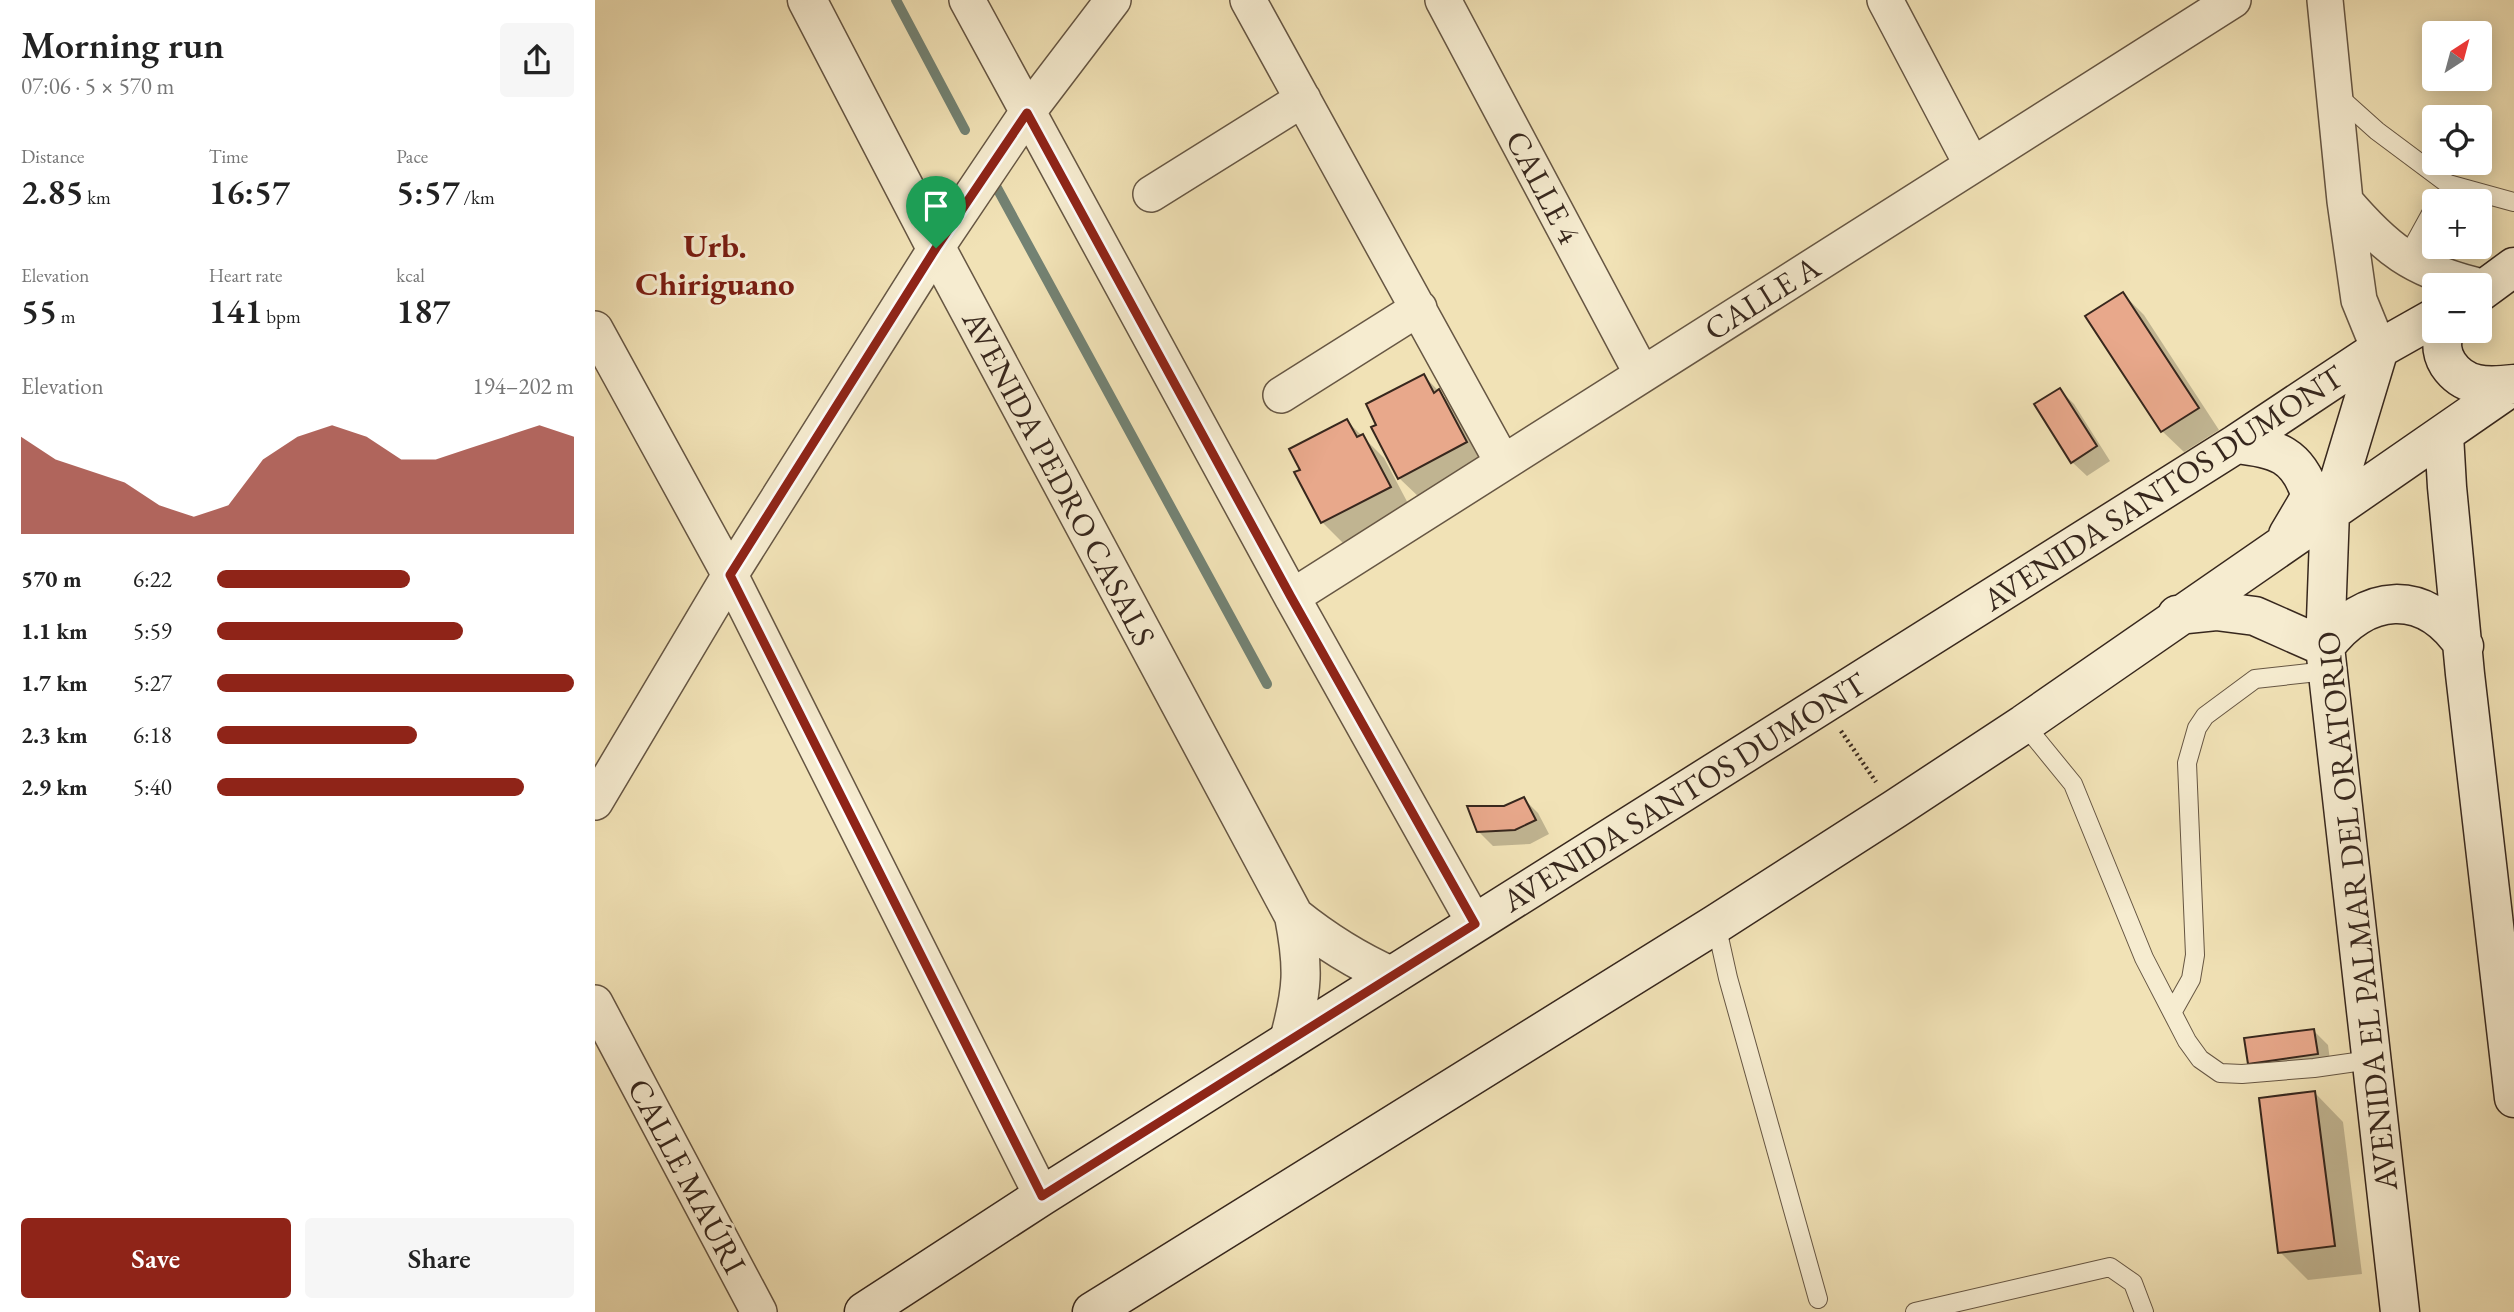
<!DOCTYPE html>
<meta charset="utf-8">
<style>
body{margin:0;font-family:"EB Garamond",serif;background:#f6f6f6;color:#222;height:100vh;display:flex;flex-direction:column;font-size:26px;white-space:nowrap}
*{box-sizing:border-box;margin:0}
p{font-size:23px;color:#767676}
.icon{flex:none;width:38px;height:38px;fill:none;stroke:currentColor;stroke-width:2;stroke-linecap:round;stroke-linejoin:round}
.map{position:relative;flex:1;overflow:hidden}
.sheet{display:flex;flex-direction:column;background:#fff;width:595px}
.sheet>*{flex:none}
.needle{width:46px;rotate:36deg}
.fabs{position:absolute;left:1827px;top:21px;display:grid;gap:14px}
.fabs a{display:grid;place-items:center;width:70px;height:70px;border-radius:7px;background:#fff;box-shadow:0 4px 18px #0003;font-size:35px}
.pin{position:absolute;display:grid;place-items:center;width:60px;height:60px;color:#fff;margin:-72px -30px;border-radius:50% 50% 50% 0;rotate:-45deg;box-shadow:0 0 7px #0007}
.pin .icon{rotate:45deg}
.round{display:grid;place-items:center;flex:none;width:74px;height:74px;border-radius:7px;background:#f6f6f6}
.overview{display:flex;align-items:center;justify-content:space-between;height:119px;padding:0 21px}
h1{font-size:38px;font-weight:600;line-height:52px}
.stats{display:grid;grid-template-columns:repeat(3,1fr);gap:10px;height:119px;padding:7px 21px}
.stats div{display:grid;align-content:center}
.stats b{font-size:35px;font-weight:600}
.stats small{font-size:19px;font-weight:400}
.stats p{font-size:19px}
.chart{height:196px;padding:14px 21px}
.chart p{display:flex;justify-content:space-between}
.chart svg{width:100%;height:126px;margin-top:7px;fill:#8f2418;opacity:.7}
.primary-button{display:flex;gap:14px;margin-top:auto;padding:14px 21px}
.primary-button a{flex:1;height:80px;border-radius:7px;background:#8f2418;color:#fff;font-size:28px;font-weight:600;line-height:80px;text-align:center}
.primary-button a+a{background:#f6f6f6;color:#222}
ul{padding:0 21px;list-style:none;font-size:23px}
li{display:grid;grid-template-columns:112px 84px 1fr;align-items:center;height:52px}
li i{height:18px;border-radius:9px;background:#8f2418}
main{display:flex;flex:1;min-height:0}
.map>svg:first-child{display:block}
.shadow{fill:#0003}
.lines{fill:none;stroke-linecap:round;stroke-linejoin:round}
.stream{stroke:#738273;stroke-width:10}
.building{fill:#e8a88b;stroke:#37271d;stroke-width:2}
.service-casing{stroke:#665643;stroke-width:20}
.minor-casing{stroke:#665643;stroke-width:38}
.tertiary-casing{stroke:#665643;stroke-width:41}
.secondary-casing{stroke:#37271d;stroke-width:41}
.path{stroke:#37271d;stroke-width:4.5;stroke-dasharray:2 3.5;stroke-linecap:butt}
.service{stroke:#f6ecd0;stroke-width:18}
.minor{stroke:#f6ecd0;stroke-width:35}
.tertiary{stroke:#f6ecd0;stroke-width:38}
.secondary{stroke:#f6ecd0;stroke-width:38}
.route-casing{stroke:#fff;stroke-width:14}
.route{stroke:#8f2418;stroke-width:9}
.labels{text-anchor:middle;stroke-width:6;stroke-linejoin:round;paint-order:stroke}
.street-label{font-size:32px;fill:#37271d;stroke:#f6ecd0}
.neighbourhood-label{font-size:33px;font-weight:bold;fill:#7a1f14;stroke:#f6ecd0}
</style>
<main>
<section class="sheet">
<div class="overview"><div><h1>Morning run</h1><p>07:06 · 5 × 570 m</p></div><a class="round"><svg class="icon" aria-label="share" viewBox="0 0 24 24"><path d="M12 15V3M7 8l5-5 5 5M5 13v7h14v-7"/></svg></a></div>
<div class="stats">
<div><p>Distance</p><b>2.85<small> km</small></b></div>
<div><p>Time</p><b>16:57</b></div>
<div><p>Pace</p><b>5:57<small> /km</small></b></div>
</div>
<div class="stats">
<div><p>Elevation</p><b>55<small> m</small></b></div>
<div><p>Heart rate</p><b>141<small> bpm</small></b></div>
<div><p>kcal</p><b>187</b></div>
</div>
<div class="chart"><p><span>Elevation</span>194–202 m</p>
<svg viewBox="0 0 160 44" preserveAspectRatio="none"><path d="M0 44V10L10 18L20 22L30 26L40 34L50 38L60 34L70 18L80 10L90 6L100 10L110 18L120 18L130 14L140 10L150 6L160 10V44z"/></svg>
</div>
<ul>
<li><b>570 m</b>6:22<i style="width:54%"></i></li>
<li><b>1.1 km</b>5:59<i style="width:69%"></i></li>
<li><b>1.7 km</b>5:27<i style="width:100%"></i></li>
<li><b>2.3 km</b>6:18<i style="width:56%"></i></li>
<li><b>2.9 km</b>5:40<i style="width:86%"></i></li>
</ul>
<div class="primary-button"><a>Save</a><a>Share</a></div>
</section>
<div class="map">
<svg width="1919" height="1312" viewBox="0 0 1919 1312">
<rect width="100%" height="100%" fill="#f1e2b6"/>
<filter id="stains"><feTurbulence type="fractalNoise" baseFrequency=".00286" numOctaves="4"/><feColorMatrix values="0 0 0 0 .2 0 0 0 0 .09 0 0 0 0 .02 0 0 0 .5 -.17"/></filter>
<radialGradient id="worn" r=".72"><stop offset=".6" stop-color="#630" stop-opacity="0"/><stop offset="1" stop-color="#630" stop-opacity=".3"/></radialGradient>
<path class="shadow" d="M1528 294 1549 315 1624 430 1589 452 1567 431Z
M829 376 865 413 893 464 826 499 804 478Z
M1465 390 1479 404 1515 461 1492 476 1477 462Z
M752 421 789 458 816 509 749 544 727 522 707 470Z
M929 799 943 813 954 834 935 844 898 846 883 831 910 808Z
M1719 1031 1733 1045 1736 1068 1669 1077 1654 1063Z
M1720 1093 1748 1122 1767 1274 1713 1280 1685 1252Z"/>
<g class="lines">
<path class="stream" d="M301 0 370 130
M402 188 672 684"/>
</g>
<path class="building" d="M1528 292 1604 408 1566 432 1490 316Z
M829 374 839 393 844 389 872 442 803 479 776 427 781 425 771 404Z
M1465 388 1502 446 1476 463 1439 404Z
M752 419 762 437 768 434 796 487 726 523 699 472 705 470 694 449Z
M929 797 941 820 920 830 882 832 872 806H909Z
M1719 1029 1723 1054 1653 1064 1649 1038Z
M1720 1091 1740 1246 1683 1253 1664 1098Z"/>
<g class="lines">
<defs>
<path id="service" d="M1743 96 1782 131 1853 184 1919 202
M1811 259 1839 208
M1429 724 1478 784 1549 958 1592 1041 1605 1059 1625 1073 1647 1074 1719 1068 1775 1060
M1121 924 1133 978 1223 1299
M1578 1011 1596 979 1600 955 1592 763 1602 728 1610 716 1660 679 1732 671
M1320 1312 1515 1267 1538 1283 1549 1312"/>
<path id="minor" d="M372 0 697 597 880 924
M653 0 908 463
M848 0 1047 374
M1290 0 1377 165
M1730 0 1750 201 1764 300 1784 349
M556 194 708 99
M1750 201C1791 249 1817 269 1879 285
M0 329 135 575 447 1196
M686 395 824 308
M697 597 1638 0
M0 802 135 575 341 248 432 113 518 0
M0 1003 164 1312"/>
<path id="tertiary" d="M212 0 341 248 699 916C709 968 708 989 694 1040
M699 916C730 941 760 960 796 976"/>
<path id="secondary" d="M1885 292 1919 267
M1849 331C1846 343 1846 353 1853 364 1869 388 1892 387 1919 384
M1784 349 1735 511 1730 647 1805 1312
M1849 435 1852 487 1870 674 1919 1098
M1641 444C1682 448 1703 455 1716 496L1693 535
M1582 615 1621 611 1660 616 1730 647C1769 593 1830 587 1869 646
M269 1312 447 1196 1641 444 1784 349 1839 318
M497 1312 1121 924 1300 809 1429 724 1919 385"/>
</defs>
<use href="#service" class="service-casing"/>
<use href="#minor" class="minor-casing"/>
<use href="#tertiary" class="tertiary-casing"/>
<use href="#secondary" class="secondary-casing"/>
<path class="path" d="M1246 731 1281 782"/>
<use href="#service" class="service"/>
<use href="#minor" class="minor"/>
<use href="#tertiary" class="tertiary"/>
<use href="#secondary" class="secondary"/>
</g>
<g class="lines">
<defs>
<path id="route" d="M432 113 696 597 880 924 447 1196 135 575 341 248Z"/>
</defs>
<use href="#route" class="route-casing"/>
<use href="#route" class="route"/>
</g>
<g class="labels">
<g class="street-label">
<text transform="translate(948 187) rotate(62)" y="11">CALLE 4</text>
<text transform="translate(1167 298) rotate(-32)" y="11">CALLE A</text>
<text transform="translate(464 478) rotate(62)" y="11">AVENIDA PEDRO CASALS</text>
<text transform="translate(1568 488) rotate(-33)" y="11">AVENIDA SANTOS DUMONT</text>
<text transform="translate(1089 792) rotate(-32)" y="11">AVENIDA SANTOS DUMONT</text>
<text transform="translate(1762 911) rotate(-96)" y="11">AVENIDA EL PALMAR DEL ORATORIO</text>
<text transform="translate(92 1176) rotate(62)" y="11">CALLE MAÚRI</text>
</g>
<g class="neighbourhood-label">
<text x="120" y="257">Urb.<tspan x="120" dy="38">Chiriguano</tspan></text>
</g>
</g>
<rect width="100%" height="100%" filter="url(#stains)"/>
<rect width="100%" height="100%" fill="url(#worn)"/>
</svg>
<div class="fabs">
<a><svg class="needle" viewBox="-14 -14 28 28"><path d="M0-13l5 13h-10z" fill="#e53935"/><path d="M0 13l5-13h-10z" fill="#767676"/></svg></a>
<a><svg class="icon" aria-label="locate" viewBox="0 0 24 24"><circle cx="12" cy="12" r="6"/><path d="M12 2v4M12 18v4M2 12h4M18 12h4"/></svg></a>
<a>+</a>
<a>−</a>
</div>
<div class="pin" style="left:341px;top:248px;background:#1e9e55"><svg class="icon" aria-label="arrive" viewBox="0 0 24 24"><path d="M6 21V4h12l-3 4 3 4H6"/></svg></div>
</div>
</main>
